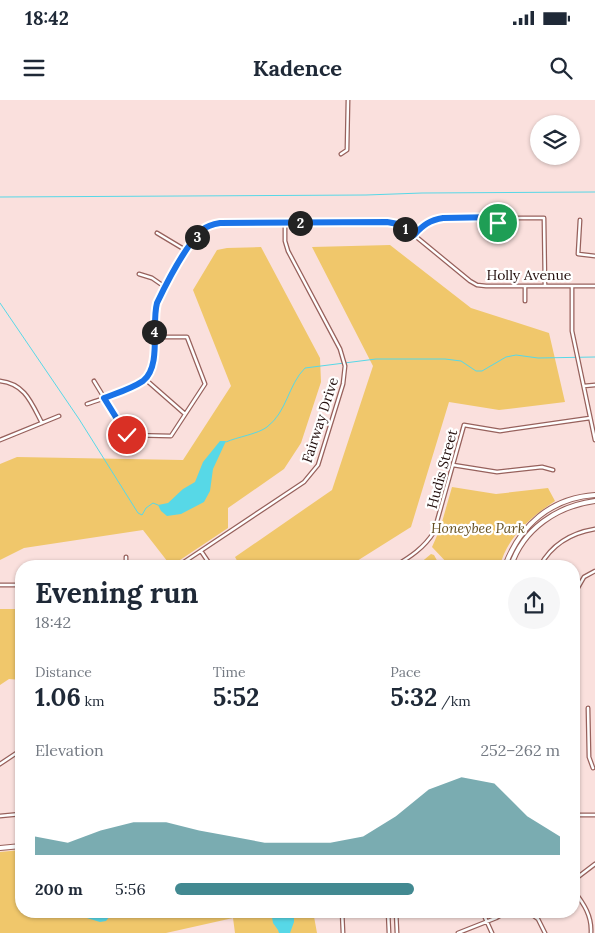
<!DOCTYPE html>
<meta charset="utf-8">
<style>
body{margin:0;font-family:Lora,serif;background:#f6f6f7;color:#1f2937;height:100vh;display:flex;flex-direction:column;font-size:19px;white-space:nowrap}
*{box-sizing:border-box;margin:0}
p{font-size:16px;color:#747a83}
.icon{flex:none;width:28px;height:28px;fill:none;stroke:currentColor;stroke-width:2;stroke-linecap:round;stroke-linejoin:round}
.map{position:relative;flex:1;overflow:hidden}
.details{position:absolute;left:15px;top:460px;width:565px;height:358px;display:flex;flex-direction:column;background:#fff;border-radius:20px;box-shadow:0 1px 4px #0004}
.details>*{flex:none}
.controls{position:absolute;left:530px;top:15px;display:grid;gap:10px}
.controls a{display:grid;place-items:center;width:50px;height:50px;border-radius:50%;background:#fff;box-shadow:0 1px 4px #0004;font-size:25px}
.pin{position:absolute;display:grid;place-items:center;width:42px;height:42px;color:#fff;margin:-21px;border:2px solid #fff;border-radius:50%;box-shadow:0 1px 5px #0007}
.km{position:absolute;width:25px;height:25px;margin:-12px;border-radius:50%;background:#222;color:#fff;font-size:14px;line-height:25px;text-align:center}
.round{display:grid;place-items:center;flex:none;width:52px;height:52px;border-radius:26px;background:#f6f6f7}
.overview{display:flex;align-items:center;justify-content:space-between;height:85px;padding:0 20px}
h1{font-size:28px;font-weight:700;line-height:38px}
.stats{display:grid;grid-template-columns:repeat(3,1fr);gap:8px;height:85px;padding:5px 20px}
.stats div{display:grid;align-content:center}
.stats b{font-size:25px;font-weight:700}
.stats small{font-size:14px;font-weight:400}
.stats p{font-size:14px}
.chart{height:140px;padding:10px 20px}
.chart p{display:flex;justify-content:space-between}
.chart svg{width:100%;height:90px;margin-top:5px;fill:#428991;opacity:.7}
ul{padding:0 20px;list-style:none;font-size:16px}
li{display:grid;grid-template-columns:80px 60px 1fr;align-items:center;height:38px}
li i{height:12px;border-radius:6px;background:#428991}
.status{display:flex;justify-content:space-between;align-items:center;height:35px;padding:0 25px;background:#fff;direction:ltr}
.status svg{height:14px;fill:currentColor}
header{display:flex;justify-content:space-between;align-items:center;height:65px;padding:0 20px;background:#fff;font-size:22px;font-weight:700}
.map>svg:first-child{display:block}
.green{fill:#f0c76b}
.water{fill:#57d8e7}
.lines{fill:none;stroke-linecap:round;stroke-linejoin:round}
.stream{stroke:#57d8e7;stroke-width:1}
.minor-casing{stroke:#97615c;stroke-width:5}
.tertiary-casing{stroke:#97615c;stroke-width:6}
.minor{stroke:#fff;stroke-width:2.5}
.tertiary{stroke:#fff;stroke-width:4}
.route-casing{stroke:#fff;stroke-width:10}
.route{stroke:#1a73e8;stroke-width:6}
.labels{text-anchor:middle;stroke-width:4.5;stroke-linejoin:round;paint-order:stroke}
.street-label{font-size:14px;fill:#230e0c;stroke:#fff}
.park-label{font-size:14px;font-style:italic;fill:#655022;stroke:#fff}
</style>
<div class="status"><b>18:42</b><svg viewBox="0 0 49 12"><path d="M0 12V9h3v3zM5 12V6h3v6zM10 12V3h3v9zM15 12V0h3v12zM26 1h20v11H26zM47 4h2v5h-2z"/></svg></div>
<header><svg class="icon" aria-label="menu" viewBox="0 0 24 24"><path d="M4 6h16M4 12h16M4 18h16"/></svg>Kadence<svg class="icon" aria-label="search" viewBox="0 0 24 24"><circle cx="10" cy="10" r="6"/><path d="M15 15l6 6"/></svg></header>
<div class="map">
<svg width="595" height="833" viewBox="0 0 595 833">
<rect width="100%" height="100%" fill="#fae0dd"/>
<path class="green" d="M390 145 471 208 549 233 565 302 499 310 449 302 411 427 349 466H240L235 457 332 390 373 266 312 147Z
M261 147 320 258 321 282 301 343 284 369 228 408V428L171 466 143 430 24 448 0 460V364L17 357 183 360 231 286 193 190 217 150 227 148Z
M452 387 496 394 548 388 555 401C531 417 507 437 500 466H450L432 447 440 429Z
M431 454 434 455 440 466H411L419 464Z
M0 509H21V580L9 579 0 585Z
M21 750V811H313L317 833H235L233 818 166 833H0V752Z"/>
<path class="water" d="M220 341H226L213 369 210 391 204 402 181 414 167 416 161 411 158 405 168 403 183 389 195 382 203 362Z
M64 811H114L106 821 100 822Z
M271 811H294V822L290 833H279L278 830 273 823Z"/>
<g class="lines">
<path class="stream" d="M0 97 366 95 422 93 595 92
M0 203 79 319 138 413 142 415 146 408 153 403 158 405
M226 342C237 337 258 334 267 327 287 312 288 285 305 268L376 259H445L461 261 476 271H482L506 257 516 255 538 258 595 257"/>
<defs>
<path id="minor" d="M341 54 347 50 348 0
M498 117 499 141
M580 120 578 154 595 156
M157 133 187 151
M414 135C423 125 430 120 443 118H544L545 186
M139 174 152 178 165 187
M525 186V201
M572 186V231L595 340
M145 279 185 314
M0 281C25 284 31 302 42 323
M94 281 127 335 171 336 205 284 187 237H154
M584 286 595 285
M87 304C107 297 141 289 151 269 155 261 154 251 154 242 155 229 153 216 157 203 167 182 192 133 213 125L387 122 398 124 414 135 470 181 477 185 486 186H595
M0 340 59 316
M453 365 497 372 542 367 553 370
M201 451 211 466
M79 466V464
M126 466V457
M178 466 304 382 318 365 343 284 345 266 340 249 288 151 285 141V123
M395 466C410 457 424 448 434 432L464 325 500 331 590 318
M540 466C552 444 571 433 595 429
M0 485H21
M575 563 576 491 584 477 595 471
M18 601H21
M588 608 589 657 593 668
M0 664 21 650
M574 715H595
M0 716 21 714
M574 780 595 764
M574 791C584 804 592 816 591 833
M342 811 343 833
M388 811 389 833
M396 811 397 833
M482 811 492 833
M527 811 538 819 545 833
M458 833 496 818 508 811"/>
<path id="tertiary" d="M505 466C520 425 551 398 595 395
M511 466C523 429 557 406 595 401
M0 748 21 746"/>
</defs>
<use href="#minor" class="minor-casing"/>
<use href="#tertiary" class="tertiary-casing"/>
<use href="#minor" class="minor"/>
<use href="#tertiary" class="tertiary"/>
</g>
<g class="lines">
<defs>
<path id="route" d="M127 335 104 298C117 293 131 289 143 281 162 266 151 225 157 203 167 182 186 146 202 130 207 126 214 124 220 123L387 122 398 124 414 135C423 125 430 120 443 118L498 117V123"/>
</defs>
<use href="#route" class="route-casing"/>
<use href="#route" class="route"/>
</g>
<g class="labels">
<g class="street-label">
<text x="529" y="180">Holly Avenue</text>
<text transform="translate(320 320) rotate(-72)" y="5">Fairway Drive</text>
<text transform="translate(442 369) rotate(-75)" y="5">Hudis Street</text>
</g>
<g class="park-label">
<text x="478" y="433">Honeybee Park</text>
</g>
</g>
</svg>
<div class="controls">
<a><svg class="icon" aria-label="layers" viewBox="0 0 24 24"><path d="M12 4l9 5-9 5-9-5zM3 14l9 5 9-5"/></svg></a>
</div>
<div class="pin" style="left:498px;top:123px;background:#1e9e55"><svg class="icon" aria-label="arrive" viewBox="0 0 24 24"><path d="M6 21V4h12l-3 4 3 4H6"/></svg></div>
<div class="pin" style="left:127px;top:335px;background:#d93025"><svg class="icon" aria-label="check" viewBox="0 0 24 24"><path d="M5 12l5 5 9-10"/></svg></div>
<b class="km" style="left:405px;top:129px">1</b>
<b class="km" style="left:300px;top:123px">2</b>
<b class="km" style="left:197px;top:137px">3</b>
<b class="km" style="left:154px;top:232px">4</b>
<section class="details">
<div class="overview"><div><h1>Evening run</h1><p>18:42</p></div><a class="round"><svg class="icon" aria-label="share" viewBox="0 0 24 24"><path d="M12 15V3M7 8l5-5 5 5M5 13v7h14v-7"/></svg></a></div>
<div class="stats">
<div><p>Distance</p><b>1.06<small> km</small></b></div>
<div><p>Time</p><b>5:52</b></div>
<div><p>Pace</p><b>5:32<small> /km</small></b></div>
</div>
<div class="chart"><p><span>Elevation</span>252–262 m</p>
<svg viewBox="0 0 160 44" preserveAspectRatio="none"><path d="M0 44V35L10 38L20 32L30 28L40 28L50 32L60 35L70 38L80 38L90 38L100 35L110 25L120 12L130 6L140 9L150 25L160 35V44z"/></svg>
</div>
<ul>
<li><b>200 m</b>5:56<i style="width:62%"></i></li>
</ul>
</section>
</div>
